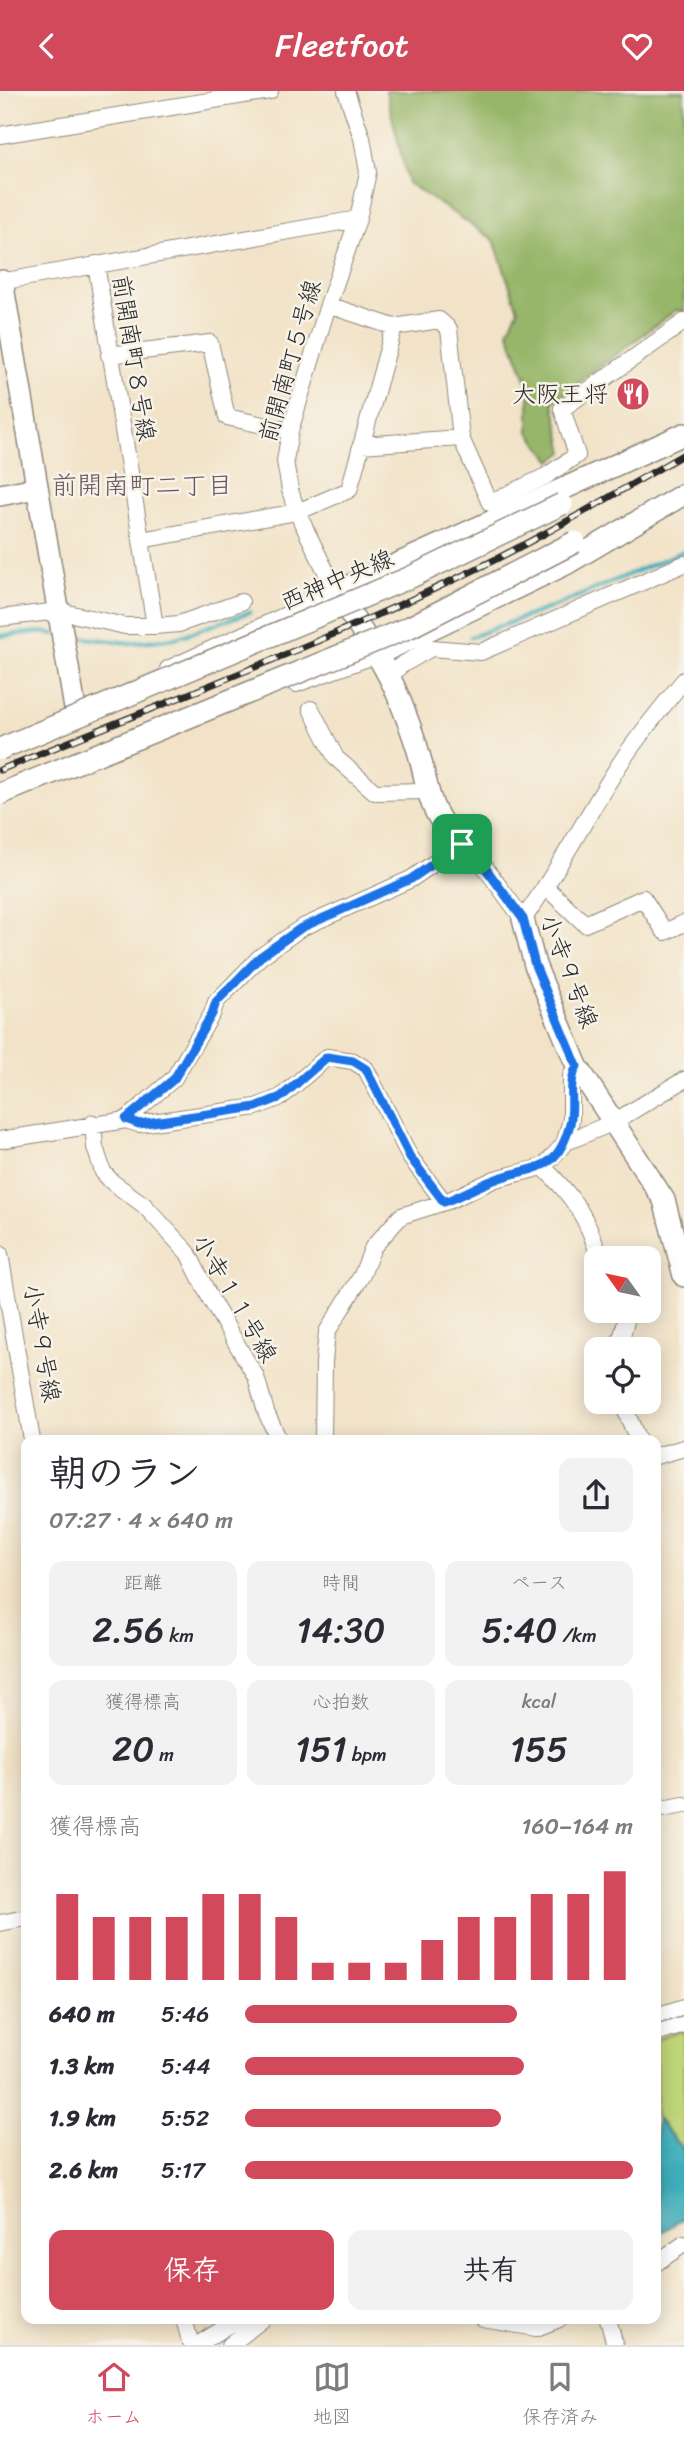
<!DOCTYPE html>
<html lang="ja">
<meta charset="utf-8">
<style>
body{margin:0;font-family:Sriracha,"Klee One",sans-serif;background:#f2f2f3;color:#2b2b33;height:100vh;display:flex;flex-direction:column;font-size:26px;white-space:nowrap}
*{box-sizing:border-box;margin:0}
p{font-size:23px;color:#7c7c81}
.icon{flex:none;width:38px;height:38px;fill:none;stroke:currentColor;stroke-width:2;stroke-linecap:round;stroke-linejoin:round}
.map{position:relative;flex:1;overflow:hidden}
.details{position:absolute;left:21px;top:1344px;width:640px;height:889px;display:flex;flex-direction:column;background:#fff;border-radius:14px;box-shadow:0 4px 18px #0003}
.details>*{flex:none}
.needle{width:46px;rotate:303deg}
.fabs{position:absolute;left:584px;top:1155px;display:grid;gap:14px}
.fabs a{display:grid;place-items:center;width:77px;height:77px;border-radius:14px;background:#fff;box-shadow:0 4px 18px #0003;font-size:35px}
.pin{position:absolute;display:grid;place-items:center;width:60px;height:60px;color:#fff;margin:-30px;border-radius:14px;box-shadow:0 4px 10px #0006}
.round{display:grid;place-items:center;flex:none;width:74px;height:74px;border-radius:14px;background:#f2f2f3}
.overview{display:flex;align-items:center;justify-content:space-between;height:119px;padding:0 28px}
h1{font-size:38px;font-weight:600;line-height:52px}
.figures{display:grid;grid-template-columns:repeat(3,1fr);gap:10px;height:119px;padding:7px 28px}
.figures div{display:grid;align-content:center;border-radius:14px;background:#f2f2f3;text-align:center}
.figures b{font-size:35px;font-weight:600}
.figures small{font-size:19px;font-weight:400}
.figures p{font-size:19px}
.chart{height:196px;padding:14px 28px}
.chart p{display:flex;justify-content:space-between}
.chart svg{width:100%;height:126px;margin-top:7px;stroke:#d1495b;stroke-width:6}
.button{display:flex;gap:14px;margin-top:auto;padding:14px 28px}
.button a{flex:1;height:80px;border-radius:14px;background:#d1495b;color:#fff;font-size:28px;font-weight:600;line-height:80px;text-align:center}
.button a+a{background:#f2f2f3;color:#2b2b33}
ul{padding:0 28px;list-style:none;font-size:23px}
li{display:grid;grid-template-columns:112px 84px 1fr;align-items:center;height:52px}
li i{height:18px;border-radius:9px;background:#d1495b}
header{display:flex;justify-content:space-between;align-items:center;height:91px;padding:0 28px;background:#d1495b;color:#fff;font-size:32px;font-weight:600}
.dock{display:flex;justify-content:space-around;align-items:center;height:98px;border-top:2px solid #e1e1e2;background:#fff;font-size:19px;color:#7c7c81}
.dock a{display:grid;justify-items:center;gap:4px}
.dock .active{color:#d1495b}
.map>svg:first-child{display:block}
.green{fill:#bfd579;stroke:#758052;stroke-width:2}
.forest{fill:#97b669;stroke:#61704a;stroke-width:2}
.water{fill:#3eaeba;stroke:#346c72;stroke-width:2}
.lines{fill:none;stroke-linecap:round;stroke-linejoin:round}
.stream{stroke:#3eaeba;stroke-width:4.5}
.minor-casing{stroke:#8e877a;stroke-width:18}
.tertiary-casing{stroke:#8e877a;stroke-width:24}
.minor{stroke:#fff;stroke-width:16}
.tertiary{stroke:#fff;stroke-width:21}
.rail-casing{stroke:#2b2b2b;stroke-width:7}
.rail{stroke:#f7f3e8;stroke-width:4.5;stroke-dasharray:13;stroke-linecap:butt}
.tertiary-bridge-casing{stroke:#8e877a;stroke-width:24;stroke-linecap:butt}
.tertiary-bridge{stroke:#fff;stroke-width:21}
.route-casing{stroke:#fff;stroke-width:14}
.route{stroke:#1a73e8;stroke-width:9}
.labels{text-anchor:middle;stroke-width:5;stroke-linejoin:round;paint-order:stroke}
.street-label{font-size:24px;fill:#2b2b2b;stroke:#f7f3e8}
.poi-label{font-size:24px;fill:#2b2b2b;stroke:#f7f3e8;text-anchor:end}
.neighbourhood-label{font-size:26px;fill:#68565e;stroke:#f7f3e8}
</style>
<header><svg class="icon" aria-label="back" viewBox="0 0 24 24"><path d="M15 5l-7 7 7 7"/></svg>Fleetfoot<svg class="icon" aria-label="heart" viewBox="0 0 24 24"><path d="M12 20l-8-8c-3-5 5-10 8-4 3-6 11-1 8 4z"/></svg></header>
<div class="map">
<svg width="684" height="2254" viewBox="0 0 684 2254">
<rect width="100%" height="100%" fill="#f7f3e8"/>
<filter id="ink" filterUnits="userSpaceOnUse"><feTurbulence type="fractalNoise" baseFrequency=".0143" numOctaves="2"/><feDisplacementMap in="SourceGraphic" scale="14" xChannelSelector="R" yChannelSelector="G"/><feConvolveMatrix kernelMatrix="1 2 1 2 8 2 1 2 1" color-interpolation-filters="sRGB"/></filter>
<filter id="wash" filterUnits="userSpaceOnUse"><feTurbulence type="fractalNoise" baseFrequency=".00686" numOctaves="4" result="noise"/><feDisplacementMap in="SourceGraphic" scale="28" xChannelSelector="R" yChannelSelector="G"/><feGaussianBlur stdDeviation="1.57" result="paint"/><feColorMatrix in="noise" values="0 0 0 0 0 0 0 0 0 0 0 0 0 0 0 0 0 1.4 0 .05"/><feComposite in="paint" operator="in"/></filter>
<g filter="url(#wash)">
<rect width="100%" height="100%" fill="#f2e3c8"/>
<path class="green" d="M684 1939V2060L656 2026V1948Z"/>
<path class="forest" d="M386 0H684V221L676 219 553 311 564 361 552 370 529 341V296L508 240 518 219 494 149 408 92Z"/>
<path class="water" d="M656 2026 684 2060V2127L656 2145Z"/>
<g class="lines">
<path class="stream" d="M0 545 39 541 55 543
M68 545 130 552 176 547 250 521
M471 546 560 513 684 460"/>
</g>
</g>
<g filter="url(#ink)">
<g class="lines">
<defs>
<path id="minor" d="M0 44 270 0
M96 173 155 535
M0 191 358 128
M328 214 394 236 439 229 449 238 461 347 490 412 546 385 577 364 562 318 684 231
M109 264 210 252 227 326 290 340
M361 354 461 347
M141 449 297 421 349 399 394 236
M0 527 59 520 125 535H155L179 533 241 511
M168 578 336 501 297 421 290 399 285 370 290 340 328 214 358 128 368 81 362 47 346 0
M389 587 400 575 431 557 481 561 684 473
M296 593 376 564
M311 618 336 667 375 701 426 700
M546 796 585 833 643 807 665 841 684 832
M126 1029 139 1033 256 1016 281 1006 327 966 353 970 366 978 410 1066 444 1111
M93 1032 95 1056 103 1081 112 1091 144 1114 188 1162 211 1209 256 1286 266 1321 279 1349
M0 1049 126 1029 174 987 212 923 216 911 260 866 301 837 411 788 462 753 478 767 523 828C561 777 589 719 625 665 643 639 664 614 684 589
M564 1054 571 1029V985L577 975
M543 1076C572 1104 589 1128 599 1167
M0 1163 32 1349
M618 1258 629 1220
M622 1311 638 1349
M323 1349 324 1271 327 1241 362 1184 373 1156 401 1125 448 1110 495 1088 543 1076 566 1051 612 1032 684 989
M656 1365 684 1357
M656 1719 684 1714
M0 1832 26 1827
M656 1925 684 1916
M656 1943 684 1934
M656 2172 684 2153
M184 2228 191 2254
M483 2228 536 2237 559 2228
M608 2228 615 2254
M197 2254 239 2228
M230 2254 263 2228"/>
<path id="tertiary" d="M2 190 76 623
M0 404 36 397
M376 564 566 473 684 403
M462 753C428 723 430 704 419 663 414 645 406 625 399 607 384 570 358 535 336 501L684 343
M523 828 535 874 577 975 664 1109 684 1185"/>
</defs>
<use href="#minor" class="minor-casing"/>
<use href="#tertiary" class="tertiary-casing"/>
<use href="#minor" class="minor"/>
<use href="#tertiary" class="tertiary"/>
<defs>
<path id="rail" d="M0 679C151 617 304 560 451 490 531 453 608 407 684 363"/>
</defs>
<use href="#rail" class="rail-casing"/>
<use href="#rail" class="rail"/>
<defs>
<path id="tertiary-bridge" d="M0 658 411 486 562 413
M0 703 410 536 575 451"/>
</defs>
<use href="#tertiary-bridge" class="tertiary-bridge-casing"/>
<use href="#tertiary-bridge" class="tertiary-bridge"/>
</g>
</g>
<g class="lines" filter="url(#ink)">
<defs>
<path id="route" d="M462 753 478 767 523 828 535 874 577 975C567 993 575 1013 570 1033 557 1084 533 1074 494 1089 477 1095 461 1105 444 1111L410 1066 366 978 353 970 327 966 281 1006 256 1016 139 1033 126 1028 174 988 212 923 216 911 260 866 301 837 411 788Z"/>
</defs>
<use href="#route" class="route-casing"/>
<use href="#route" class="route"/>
</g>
<defs>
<symbol id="restaurant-disc" viewBox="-11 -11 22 22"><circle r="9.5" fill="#d1495b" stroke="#f7f3e8"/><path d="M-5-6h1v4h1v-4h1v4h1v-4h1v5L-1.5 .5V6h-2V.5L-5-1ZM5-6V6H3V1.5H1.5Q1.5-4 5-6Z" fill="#fff"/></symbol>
</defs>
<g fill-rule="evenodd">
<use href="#restaurant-disc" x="614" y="284" width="38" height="38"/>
</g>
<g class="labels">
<g class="street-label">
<text transform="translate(134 267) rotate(81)" y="8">前開南町８号線</text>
<text transform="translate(290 270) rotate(-74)" y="8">前開南町５号線</text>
<text transform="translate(337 489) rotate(-23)" y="8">西神中央線</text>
<text transform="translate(569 880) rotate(69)" y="8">小寺９号線</text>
<text transform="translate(235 1207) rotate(60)" y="8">小寺１１号線</text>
<text transform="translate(42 1252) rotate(80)" y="8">小寺９号線</text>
</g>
<g class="poi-label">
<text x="608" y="311">大阪王将</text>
</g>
<g class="neighbourhood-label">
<text x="142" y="403">前開南町二丁目</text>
</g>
</g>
</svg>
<div class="fabs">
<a><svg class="needle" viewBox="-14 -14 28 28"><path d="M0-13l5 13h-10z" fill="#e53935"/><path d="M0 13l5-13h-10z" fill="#7c7c81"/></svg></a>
<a><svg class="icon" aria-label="locate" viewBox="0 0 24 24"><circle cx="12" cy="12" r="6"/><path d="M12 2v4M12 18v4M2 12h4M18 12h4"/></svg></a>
</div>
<div class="pin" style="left:462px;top:753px;background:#1e9e55"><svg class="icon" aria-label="arrive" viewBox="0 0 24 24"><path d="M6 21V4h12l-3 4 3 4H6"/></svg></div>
<section class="details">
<div class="overview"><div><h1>朝のラン</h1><p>07:27 · 4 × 640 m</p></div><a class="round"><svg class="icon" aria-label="share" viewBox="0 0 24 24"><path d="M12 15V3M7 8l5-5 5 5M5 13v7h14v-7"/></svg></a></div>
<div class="figures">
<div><p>距離</p><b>2.56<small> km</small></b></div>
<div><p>時間</p><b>14:30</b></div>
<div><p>ペース</p><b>5:40<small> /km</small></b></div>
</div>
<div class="figures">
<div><p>獲得標高</p><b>20<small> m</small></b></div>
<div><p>心拍数</p><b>151<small> bpm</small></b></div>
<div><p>kcal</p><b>155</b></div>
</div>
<div class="chart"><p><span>獲得標高</span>160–164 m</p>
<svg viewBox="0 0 160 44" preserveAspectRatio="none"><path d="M5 44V14M15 44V22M25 44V22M35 44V22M45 44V14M55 44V14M65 44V22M75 44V38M85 44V38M95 44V38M105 44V30M115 44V22M125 44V22M135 44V14M145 44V14M155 44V6"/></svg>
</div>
<ul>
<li><b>640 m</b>5:46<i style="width:70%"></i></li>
<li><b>1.3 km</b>5:44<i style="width:72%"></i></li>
<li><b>1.9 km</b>5:52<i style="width:66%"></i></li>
<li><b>2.6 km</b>5:17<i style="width:100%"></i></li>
</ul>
<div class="button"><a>保存</a><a>共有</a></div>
</section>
</div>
<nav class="dock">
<a class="active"><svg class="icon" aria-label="home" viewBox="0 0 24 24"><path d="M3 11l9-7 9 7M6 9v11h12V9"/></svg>ホーム</a>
<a><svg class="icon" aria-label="map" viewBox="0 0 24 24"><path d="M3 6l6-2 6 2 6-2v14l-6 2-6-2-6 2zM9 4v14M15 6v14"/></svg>地図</a>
<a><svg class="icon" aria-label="saved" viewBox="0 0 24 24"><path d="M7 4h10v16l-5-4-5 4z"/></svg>保存済み</a>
</nav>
